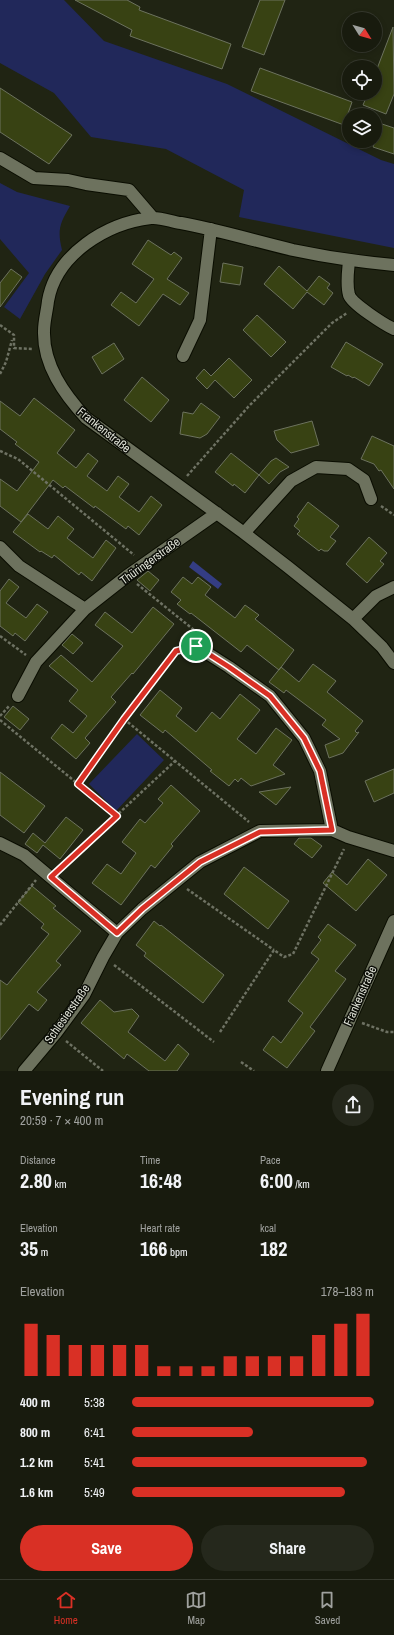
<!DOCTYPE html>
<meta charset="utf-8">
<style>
body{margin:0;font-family:"Archivo Narrow",sans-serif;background:#25281c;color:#f1f3f6;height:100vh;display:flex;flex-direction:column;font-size:15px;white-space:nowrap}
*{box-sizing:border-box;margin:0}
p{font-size:13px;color:#9fa19e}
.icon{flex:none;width:22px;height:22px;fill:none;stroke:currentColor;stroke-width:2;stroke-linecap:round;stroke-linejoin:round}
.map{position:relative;height:1071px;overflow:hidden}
.drawer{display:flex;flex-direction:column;background:#181b0e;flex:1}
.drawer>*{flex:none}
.needle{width:26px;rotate:127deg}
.controls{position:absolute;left:342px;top:12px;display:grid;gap:8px}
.controls a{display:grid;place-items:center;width:40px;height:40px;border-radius:50%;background:#181b0e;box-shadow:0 2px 6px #0003,0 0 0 1px #36392e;font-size:20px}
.pin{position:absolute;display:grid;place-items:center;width:34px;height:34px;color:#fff;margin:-17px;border:2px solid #fff;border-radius:50%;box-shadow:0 1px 4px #0007}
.round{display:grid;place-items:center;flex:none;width:42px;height:42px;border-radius:21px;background:#25281c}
.headline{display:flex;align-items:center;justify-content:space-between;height:68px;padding:0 20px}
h1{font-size:22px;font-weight:700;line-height:30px}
.stats{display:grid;grid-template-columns:repeat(3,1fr);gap:6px;height:68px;padding:4px 20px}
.stats div{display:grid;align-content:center}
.stats b{font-size:20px;font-weight:700}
.stats small{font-size:11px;font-weight:400}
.stats p{font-size:11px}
.chart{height:112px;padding:8px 20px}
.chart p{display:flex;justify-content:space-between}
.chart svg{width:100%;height:72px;margin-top:4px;stroke:#d93025;stroke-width:6}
.primary-button{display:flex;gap:8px;margin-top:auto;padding:8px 20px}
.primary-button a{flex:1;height:46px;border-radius:24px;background:#d93025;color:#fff;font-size:16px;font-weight:700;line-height:46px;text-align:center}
.primary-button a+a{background:#25281c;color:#f1f3f6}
ul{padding:0 20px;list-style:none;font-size:13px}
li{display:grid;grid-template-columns:64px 48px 1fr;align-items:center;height:30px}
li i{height:10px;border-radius:5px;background:#d93025}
.dock{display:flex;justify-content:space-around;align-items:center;height:56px;border-top:1px solid #36392e;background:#181b0e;font-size:11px;color:#9fa19e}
.dock a{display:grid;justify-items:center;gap:2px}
.dock .active{color:#d93025}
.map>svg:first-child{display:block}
.green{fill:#21285a}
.water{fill:#343d83}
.building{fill:#384213;stroke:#6c725e}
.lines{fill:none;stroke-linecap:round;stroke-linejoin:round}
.minor-casing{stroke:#0a0d01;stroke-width:14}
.path{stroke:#6e7263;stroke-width:2.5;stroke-dasharray:3 2;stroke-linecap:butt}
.minor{stroke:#6d725e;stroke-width:12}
.route-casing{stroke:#fff;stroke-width:8}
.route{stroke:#d93025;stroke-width:5}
.labels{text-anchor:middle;stroke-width:3;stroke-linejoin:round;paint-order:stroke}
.street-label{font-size:12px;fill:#dee1d6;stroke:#0a0c06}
</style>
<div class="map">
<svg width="394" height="1071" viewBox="0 0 394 1071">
<rect width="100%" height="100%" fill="#202413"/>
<path class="green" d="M0 0H64L104 41 227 84 381 160 394 164V248L239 217 244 190 166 149 91 137 54 93 0 63Z
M0 183 17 192 70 206C60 223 57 230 62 250L45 274 20 319 4 307 29 273 0 239Z
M137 734 164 760 116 811 89 784Z"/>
<path class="water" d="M193 561 222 584 218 589 189 567Z"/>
<path class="building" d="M75 0H127L140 7 139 10 231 44 222 69 130 36 132 30Z
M260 0H285L264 55 242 47Z
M393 27 394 94 386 114 363 105 368 93H375V74Z
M260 68 352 102 344 125 251 91Z
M0 88 72 135 49 164 0 132Z
M382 124 394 128V154L373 147Z
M148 240 171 255 174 252 182 258 167 279 189 293 180 305 163 294 139 326 111 305 121 292 136 303 154 279 132 264Z
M223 263 243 267 240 285 220 282Z
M279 266 307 291 319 276 330 284 327 288 333 293 324 305 307 292 293 309 264 284Z
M11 269 22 277 0 307V283Z
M257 315 286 342 271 357 243 330Z
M346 342 383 364 369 386 354 377 353 378 348 375 347 376 331 367Z
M114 343 124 359 102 374 92 357Z
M229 358 252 380 234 398 215 380 207 389 196 378 204 369 211 376Z
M142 377 169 400 151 422 124 400Z
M34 398 75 430 57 453 76 468 88 453 98 461 87 476 107 491 118 476 129 484 119 497 139 512 151 496 162 505 139 535 128 526 126 529 95 506 94 508 65 486 63 488 53 480 21 522 0 506V479L17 491 39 462 15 444 17 442 0 429V401L20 416Z
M201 403 220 417 207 434 200 438 180 434 183 412 193 414Z
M312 421 319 445 291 453 277 440 274 431Z
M372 436 394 446V489L381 470 379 471 374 464 361 459Z
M231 453 259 475 245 493 234 484 233 486 215 472Z
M276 458 289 467 280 472 269 484 259 475 271 461Z
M308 502 339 526 330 537 336 541 328 551H324L321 549 319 551 297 534 300 531 294 526 299 519 297 517Z
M28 514 48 529 58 516 74 529 67 538 93 558 106 540 116 548 92 581 81 572 79 575 54 555 52 558 41 551 40 552 13 532Z
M369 537 387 553 380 561 384 564 367 583 346 564Z
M148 571 159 580 150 591 137 580Z
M183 577 192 584 198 577 211 587 205 595 235 618 245 605 259 615 255 619 294 650 279 670 247 645 241 652 191 613 190 614 177 604 181 600 171 592Z
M9 579 19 587 6 603 26 618 37 604 48 612 25 641 15 633 13 636 0 626V591Z
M153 607 174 624 133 674 132 673 111 697 116 702 85 738 90 743 76 759 51 738 62 724 73 733 87 716 69 701 78 690 49 666 61 655 92 682 123 646 95 625 105 612 132 633Z
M72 634 83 643 73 654 62 645Z
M313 664 336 681 327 692 363 721 355 731 357 733 359 732 343 753 329 758 325 745 340 739 322 725 326 720 286 690 284 693 269 682 281 667 299 682Z
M160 690 182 708 176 716 196 732 212 712 220 719 240 694 260 710 237 739 256 754 276 728 292 740 273 765 285 774 251 786 241 778 238 782 235 779 229 786 210 771 212 770 165 730 163 733 140 715Z
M13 706 29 719 20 730 4 717Z
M394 769V793L374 802 365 781Z
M0 772 45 806 24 833 0 815Z
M171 785 200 811 171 844 173 846 155 868 151 865 121 905 92 883 107 864 121 874 136 853 122 842 140 819 145 823 163 803 158 799Z
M291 787 276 805 259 792Z
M66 817 83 830 60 859 43 845 37 853 25 844 33 833 45 843Z
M299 838H311L322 846 312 858 294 844Z
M368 859 387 875 356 911 323 883 332 872 347 885Z
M244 867 289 901 268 929 224 894Z
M32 886 56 906 53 908 81 931 56 961 61 965 37 992 47 1000 38 1011 29 1004 0 1040V980L7 985 49 934 41 928 44 924 18 902Z
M154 921 160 926 161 925 224 975 203 1003 144 956 146 953 136 945Z
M328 924 356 945 335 971 346 979 310 1027 315 1031 287 1068 263 1050 273 1036 281 1043 303 1013 288 1001 319 959 311 953 321 940 318 937Z
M100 1000 114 1012 132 1009 139 1016 128 1032 165 1061 178 1044 189 1054 177 1071H149L127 1054 124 1059 81 1023Z"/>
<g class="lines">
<defs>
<path id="minor" d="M0 158 34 178 68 180 86 184 129 190 153 218
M349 261C348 272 346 284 349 295 352 304 385 325 394 329
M394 265C360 262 326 257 293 250 255 241 219 230 181 223 172 222 161 217 151 218 107 223 56 254 48 301 47 311 44 321 44 331 43 365 64 394 86 418L244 533 288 567 353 619 382 647 394 663
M183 356 200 320 211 229
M244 533 291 481 316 467 348 469 364 480 371 499
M0 547 19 566 85 609
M353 619 376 596 394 587
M196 646 229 667 270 696 304 738 320 771 332 830 348 837 394 851
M18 696 36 662 85 609 127 576 217 513
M0 843 24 855 117 933 142 909 200 862 260 831 332 830
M24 1071 56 1033 84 995 103 957 117 933
M327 1071 394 921"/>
</defs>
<use href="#minor" class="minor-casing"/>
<path class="path" d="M0 325 14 335V348L33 349
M0 374 6 362 12 340
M0 451 18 459 134 555
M187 476 248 407 332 323 347 313
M381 506 394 515
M137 584 194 630V634
M0 636 26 655
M0 716 10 705
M124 719 249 822
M0 720 117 816
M78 784 124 719 176 651 183 649
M60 868 175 761
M187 889 274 950
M0 925 36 880
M114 965 214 1042
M362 1023 387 1032H394
M220 1032 274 950 284 957 293 954 344 849
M66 1041 103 1071
M241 1062 254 1071"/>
<use href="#minor" class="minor"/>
</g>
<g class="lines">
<defs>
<path id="route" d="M196 646 229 667 270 696 304 738 320 771 332 830 260 832 200 862 142 909 117 933 51 877 117 816 78 784 124 719 176 651Z"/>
</defs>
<use href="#route" class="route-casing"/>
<use href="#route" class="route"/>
</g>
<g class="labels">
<g class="street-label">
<text transform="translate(104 430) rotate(39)" y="4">Frankenstraße</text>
<text transform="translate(150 561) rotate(-36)" y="4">Thüringerstraße</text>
<text transform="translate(360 996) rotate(-66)" y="4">Frankenstraße</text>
<text transform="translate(67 1014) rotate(-55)" y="4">Schlesierstraße</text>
</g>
</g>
</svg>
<div class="controls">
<a><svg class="needle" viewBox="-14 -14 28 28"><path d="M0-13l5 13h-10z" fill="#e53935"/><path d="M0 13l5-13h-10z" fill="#9fa19e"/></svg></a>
<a><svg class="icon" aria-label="locate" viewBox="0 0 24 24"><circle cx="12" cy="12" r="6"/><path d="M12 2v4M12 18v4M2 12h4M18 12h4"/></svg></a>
<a><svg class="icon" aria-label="layers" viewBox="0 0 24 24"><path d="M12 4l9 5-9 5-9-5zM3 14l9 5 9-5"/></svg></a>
</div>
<div class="pin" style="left:196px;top:646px;background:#1e9e55"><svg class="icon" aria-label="arrive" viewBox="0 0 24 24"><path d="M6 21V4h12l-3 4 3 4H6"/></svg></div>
</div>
<section class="drawer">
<div class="headline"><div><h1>Evening run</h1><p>20:59 · 7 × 400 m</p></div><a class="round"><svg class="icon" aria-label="share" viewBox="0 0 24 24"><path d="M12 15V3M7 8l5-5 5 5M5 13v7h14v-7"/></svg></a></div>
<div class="stats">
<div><p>Distance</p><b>2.80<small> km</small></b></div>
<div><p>Time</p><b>16:48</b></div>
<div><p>Pace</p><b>6:00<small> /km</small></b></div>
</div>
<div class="stats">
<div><p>Elevation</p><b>35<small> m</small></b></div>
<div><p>Heart rate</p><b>166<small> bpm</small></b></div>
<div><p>kcal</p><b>182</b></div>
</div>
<div class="chart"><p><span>Elevation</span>178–183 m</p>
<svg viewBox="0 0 160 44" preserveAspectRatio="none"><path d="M5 44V12M15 44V19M25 44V25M35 44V25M45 44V25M55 44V25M65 44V38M75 44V38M85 44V38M95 44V32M105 44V32M115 44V32M125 44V32M135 44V19M145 44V12M155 44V6"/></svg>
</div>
<ul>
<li><b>400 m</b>5:38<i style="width:100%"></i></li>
<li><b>800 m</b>6:41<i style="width:50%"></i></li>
<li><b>1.2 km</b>5:41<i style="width:97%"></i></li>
<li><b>1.6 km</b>5:49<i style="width:88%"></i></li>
</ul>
<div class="primary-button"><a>Save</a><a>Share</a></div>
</section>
<nav class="dock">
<a class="active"><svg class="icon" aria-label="home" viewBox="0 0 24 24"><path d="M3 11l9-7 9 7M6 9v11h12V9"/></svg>Home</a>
<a><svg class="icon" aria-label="map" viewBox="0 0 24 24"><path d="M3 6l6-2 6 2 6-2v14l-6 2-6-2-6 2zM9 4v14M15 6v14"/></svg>Map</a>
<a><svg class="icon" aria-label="saved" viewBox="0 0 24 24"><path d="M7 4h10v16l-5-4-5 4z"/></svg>Saved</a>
</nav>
